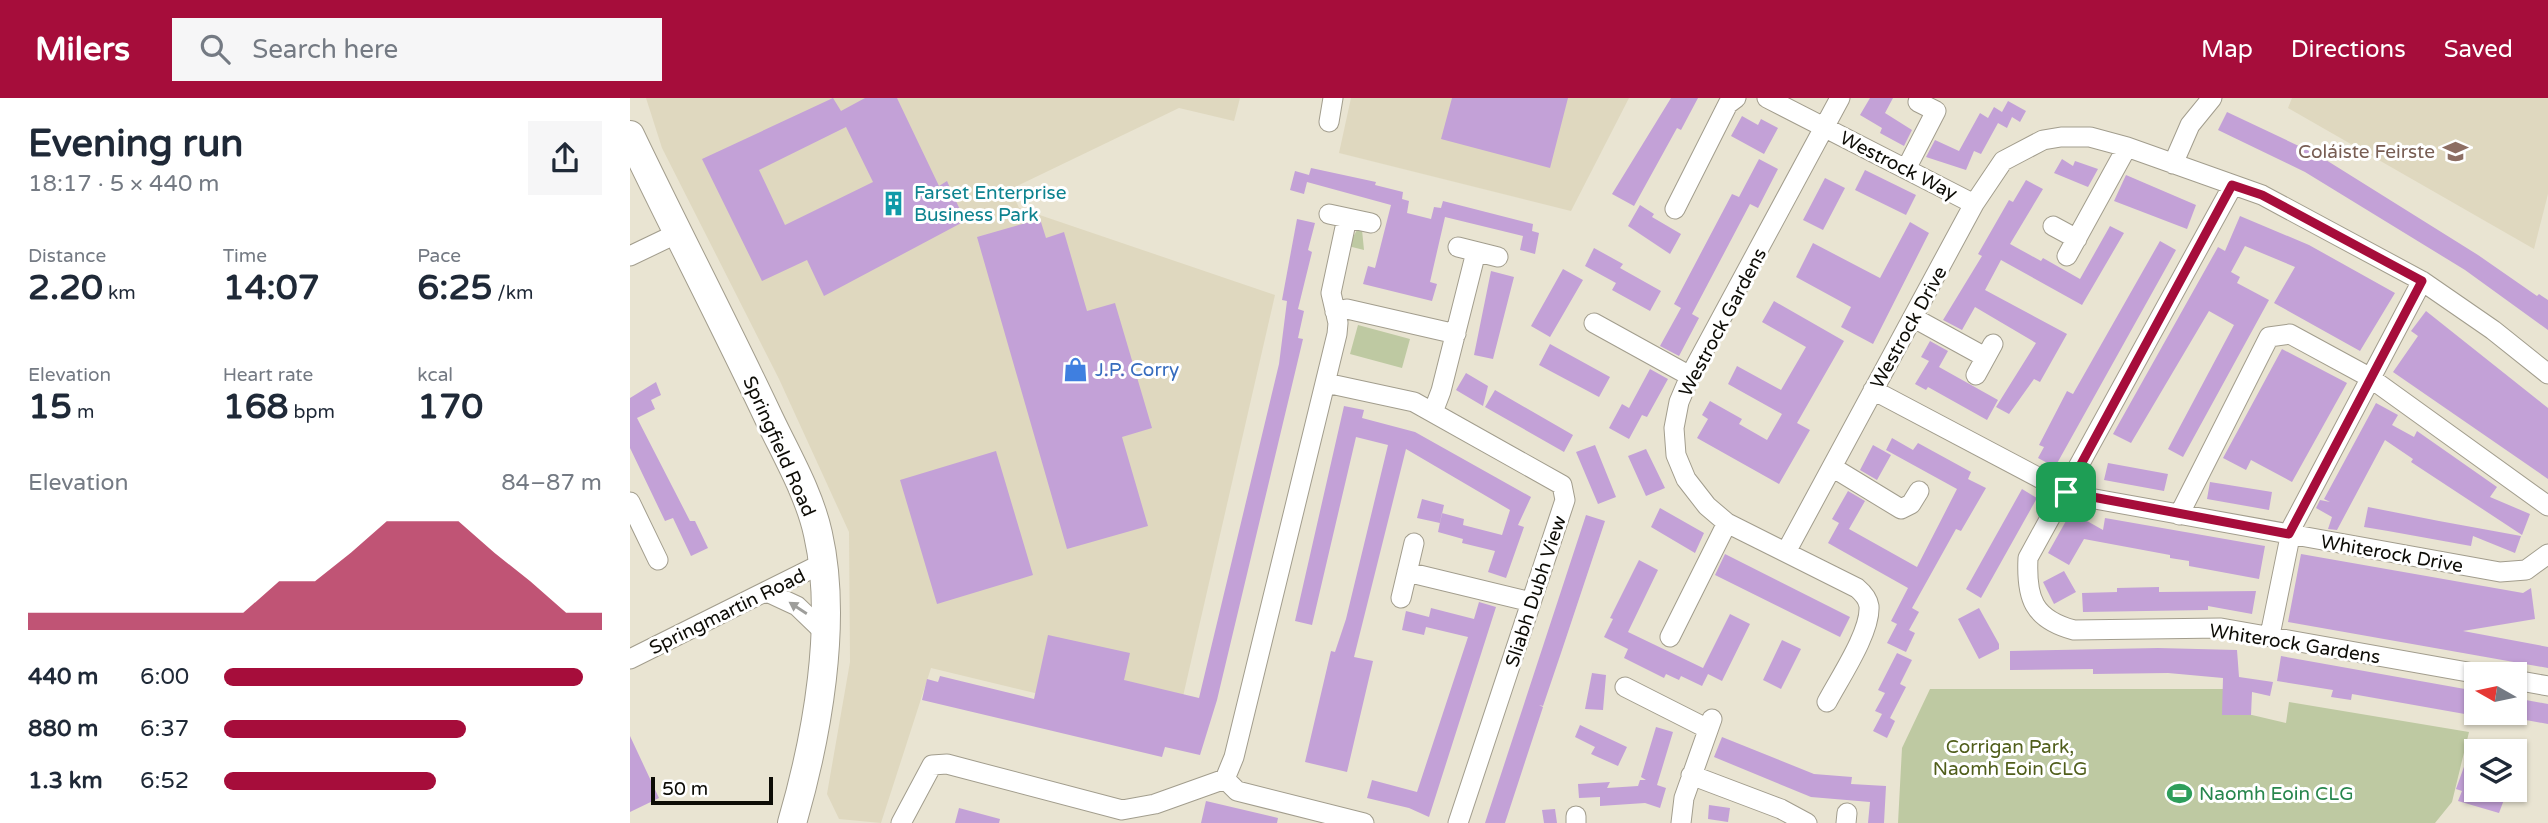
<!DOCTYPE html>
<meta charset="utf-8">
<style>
body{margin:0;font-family:"Varela Round",sans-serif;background:#f6f6f7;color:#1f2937;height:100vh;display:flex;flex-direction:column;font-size:26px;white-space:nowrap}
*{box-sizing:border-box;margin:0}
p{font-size:23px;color:#747a83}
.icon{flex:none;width:38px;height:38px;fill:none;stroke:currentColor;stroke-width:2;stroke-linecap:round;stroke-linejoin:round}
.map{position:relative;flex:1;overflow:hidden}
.sheet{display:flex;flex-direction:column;background:#fff;width:630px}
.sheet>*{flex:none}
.needle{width:46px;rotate:279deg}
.tools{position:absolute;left:1834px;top:564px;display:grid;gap:14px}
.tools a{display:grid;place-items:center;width:63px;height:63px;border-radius:0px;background:#fff;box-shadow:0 2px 5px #0004;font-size:35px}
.scale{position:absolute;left:21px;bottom:18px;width:122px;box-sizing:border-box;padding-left:7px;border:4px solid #0d0c06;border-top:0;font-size:19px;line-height:24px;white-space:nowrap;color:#0d0c06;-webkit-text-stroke:5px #fff;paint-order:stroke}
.pin{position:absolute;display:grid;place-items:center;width:60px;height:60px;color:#fff;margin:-30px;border-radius:14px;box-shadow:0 4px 10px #0006}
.round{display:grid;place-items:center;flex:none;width:74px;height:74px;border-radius:0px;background:#f6f6f7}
.head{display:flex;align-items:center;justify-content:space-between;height:119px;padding:0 28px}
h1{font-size:38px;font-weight:800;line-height:52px}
.figures{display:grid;grid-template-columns:repeat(3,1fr);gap:10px;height:119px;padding:7px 28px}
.figures div{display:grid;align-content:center}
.figures b{font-size:35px;font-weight:800}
.figures small{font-size:19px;font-weight:400}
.figures p{font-size:19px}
.chart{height:196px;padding:14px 28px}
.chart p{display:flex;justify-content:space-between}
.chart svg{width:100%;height:126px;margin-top:7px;fill:#a60d3b;opacity:.7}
ul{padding:0 28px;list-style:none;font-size:23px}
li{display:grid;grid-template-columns:112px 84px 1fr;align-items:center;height:52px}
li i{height:18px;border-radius:9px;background:#a60d3b}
header{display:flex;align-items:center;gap:42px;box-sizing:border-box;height:98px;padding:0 35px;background:#a60d3b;color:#fff}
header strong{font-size:33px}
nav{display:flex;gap:38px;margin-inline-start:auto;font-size:24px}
.search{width:490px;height:63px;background:#f6f6f7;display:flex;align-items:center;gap:18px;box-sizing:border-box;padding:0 24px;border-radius:0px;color:#747a83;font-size:26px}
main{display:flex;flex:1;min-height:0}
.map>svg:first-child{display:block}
.built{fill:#dfd8bf}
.green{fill:#bec9a2}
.building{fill:#c3a1d7;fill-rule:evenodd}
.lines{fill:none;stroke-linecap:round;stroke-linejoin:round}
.minor-casing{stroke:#a29d8d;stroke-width:21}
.highway-casing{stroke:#a29d8d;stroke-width:30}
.minor{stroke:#fff;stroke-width:19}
.highway{stroke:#fff;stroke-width:28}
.oneway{fill:#9e9e9b}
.route-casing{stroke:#fff;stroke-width:14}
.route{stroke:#a60d3b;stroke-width:9}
.labels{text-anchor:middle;stroke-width:6;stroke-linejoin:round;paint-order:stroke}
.education-label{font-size:19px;fill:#785e54;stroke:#fff;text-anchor:end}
.street-label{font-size:19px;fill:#0d0c06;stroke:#fff}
.culture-label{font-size:19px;fill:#0d838f;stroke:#fff;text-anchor:start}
.shop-label{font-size:19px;fill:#366cbe;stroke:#fff;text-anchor:start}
.park-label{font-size:19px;fill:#505e1b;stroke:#fff}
.leisure-label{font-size:19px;fill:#27864d;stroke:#fff;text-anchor:start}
</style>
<header>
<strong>Milers</strong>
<div class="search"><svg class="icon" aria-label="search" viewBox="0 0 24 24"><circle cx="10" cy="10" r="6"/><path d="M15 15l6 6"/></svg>Search here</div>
<nav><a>Map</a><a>Directions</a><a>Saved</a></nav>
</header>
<main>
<section class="sheet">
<div class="head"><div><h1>Evening run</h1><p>18:17 · 5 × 440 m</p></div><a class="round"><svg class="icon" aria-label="share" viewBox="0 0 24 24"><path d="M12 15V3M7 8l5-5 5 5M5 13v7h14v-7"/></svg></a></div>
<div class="figures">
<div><p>Distance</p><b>2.20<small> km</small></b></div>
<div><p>Time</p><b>14:07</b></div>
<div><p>Pace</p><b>6:25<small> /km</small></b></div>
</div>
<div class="figures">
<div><p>Elevation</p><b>15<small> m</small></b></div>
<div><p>Heart rate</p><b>168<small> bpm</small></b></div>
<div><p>kcal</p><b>170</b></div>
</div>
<div class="chart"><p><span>Elevation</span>84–87 m</p>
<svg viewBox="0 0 160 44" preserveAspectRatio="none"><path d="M0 44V38L10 38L20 38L30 38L40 38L50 38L60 38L70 27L80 27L90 17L100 6L110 6L120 6L130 17L140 27L150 38L160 38V44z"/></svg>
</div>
<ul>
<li><b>440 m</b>6:00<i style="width:95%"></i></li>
<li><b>880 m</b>6:37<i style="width:64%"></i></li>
<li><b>1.3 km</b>6:52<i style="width:56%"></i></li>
</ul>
</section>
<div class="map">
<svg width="1918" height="725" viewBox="0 0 1918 725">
<rect width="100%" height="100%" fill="#e9e4d2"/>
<path class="built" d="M16 0H610L604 23 549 10 381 91 389 110 645 197 546 629 301 570 251 725 209 721 197 696 220 564 219 434 149 281 32 50Z
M721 0H999L941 113 709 55Z
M1662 0H1918V96L1904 151 1658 10Z"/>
<path class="green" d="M727 132H732L734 152 718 148Z
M728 227 780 241 772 270 720 256Z
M1300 591H1593V617H1622L1656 625 1659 604 1839 634 1822 704 1805 725H1268L1272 650Z"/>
<path class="building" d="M203 0 211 13 235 0H267L309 88 317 83 335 123 194 198 177 162 132 183 72 61ZM216 29 243 84 155 127 129 72Z
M822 0H938L920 70 811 41Z
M1041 0H1068L1051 32 1047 30 1004 108 982 96Z
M1240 0H1263L1255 15 1282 32 1274 48 1250 35 1252 30 1230 17Z
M1378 3 1396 13 1390 24 1382 19 1377 30 1368 25 1351 56 1344 53 1336 72 1296 59 1305 42 1329 53 1350 15 1358 20 1364 9 1372 14Z
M1597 14 1688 57 1848 157 1907 198 1909 196 1918 202V232L1835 172 1675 74 1588 32Z
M1112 18 1128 27 1131 21 1148 30 1134 56 1101 38Z
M1129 61 1148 71 1128 110 1120 106 1062 216 1069 220 1049 258 1030 248 1051 210 1044 206 1102 96 1109 99Z
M1432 61 1443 68 1445 63 1468 71 1458 89 1424 75Z
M681 70 746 84 745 87 773 94 772 101 779 103 777 115 801 121 804 109 811 110 813 103 903 126 902 133 909 135 905 156 890 152 893 138 815 119 800 184 807 186 802 203 733 186 738 168 745 170 761 107 677 84 674 96 660 92 665 73 679 77Z
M1235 72 1286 97 1276 117 1225 92Z
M1496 77 1566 107 1557 131 1484 103Z
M1195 80 1215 90 1193 132 1173 122Z
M1396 82 1413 91 1380 146 1411 163 1413 160 1450 181 1480 128 1494 135 1452 207 1371 162 1355 192 1437 236 1410 284 1404 281 1379 316 1366 309 1406 245 1345 209 1332 232 1313 222 1352 158 1348 156 1379 102 1383 104Z
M1010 107 1024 116 1022 119 1051 136 1040 156 998 128Z
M1610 118 1679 147 1765 195 1730 253 1644 205 1665 169 1615 148 1601 174 1610 179 1607 185 1639 202 1553 359 1538 351 1604 227 1579 213 1501 345 1483 336 1588 149 1595 153Z
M410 121 416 140 434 134 457 213 485 205 522 330 492 339 518 428 437 451 347 139Z
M667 121 685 125 678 152 682 154 668 211 674 213 668 240 673 241 587 602 570 657 535 649 532 659 292 602 297 581 308 584 310 578 404 601 418 537 500 555 494 582 569 600 649 266 657 203 652 202Z
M1280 124 1299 135 1243 246 1211 229 1221 209 1166 179 1183 145 1250 180Z
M1530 143 1546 152 1425 369 1408 360 1414 349 1409 347 1437 293 1443 296Z
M964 150 993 166 990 170 1031 193 1020 213 982 192 986 185 955 168Z
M933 171 953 182 920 239 901 228Z
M861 173 884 179 863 261 844 257Z
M1144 203 1214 243 1167 325 1180 332 1149 386 1067 340 1078 321 1072 317 1080 303 1112 321 1109 326 1137 342 1152 316 1098 286 1107 268 1151 292 1176 249 1132 224Z
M1796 213 1918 310V381L1763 274 1788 238 1781 233Z
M1300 243 1318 253 1309 269 1368 302 1357 322 1298 289 1296 292 1285 286 1299 263 1291 259Z
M920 246 980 279 969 299 909 267Z
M1652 251 1717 285 1662 384 1621 362 1616 372 1593 360Z
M1020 271 1038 281 1017 319 1012 317 999 341 979 330 992 306 999 310Z
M836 275 858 288 853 308 826 292Z
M26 284 31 297 21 302 25 311 7 320 60 423H65L78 450 61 458 43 420 35 423 0 350V300Z
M865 292 943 337 934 354 855 309Z
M1746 305 1768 317 1762 327 1784 339 1787 333 1867 389 1860 399 1900 416 1892 437 1781 364 1783 361 1755 342 1707 432 1698 431 1702 419 1686 410 1690 402 1700 404 1694 401Z
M714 308 734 312 732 320 785 334 901 399 888 427 894 429 876 480 858 474 865 453 832 445 833 441 808 434 812 415 834 421 833 427 872 437 880 412 776 351 724 559 743 563 717 674 675 664 701 553 705 554 716 521 758 347 726 339 682 527 665 523Z
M1262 340 1283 352 1288 345 1341 374 1338 381 1356 390 1331 433 1326 431 1282 510 1289 514 1279 532 1285 535 1276 554 1257 545 1267 526 1261 523 1278 490 1198 445 1209 425 1202 421 1218 393 1235 403 1219 431 1287 469 1327 391 1256 352Z
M965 347 986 399 968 406 946 354Z
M1243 347 1261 357 1247 382 1230 372Z
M1016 351 1035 390 1016 398 998 358Z
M366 353 403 477 307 506 270 382Z
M1478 365 1538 376 1534 393 1474 382Z
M1580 384 1642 394 1639 412 1577 401Z
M1392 391 1407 400 1351 500 1336 491Z
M792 401 814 407 810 425 787 420Z
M1738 409 1809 423 1891 438 1885 455 1843 438 1841 448 1758 433 1734 429Z
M1030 410 1074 435 1065 455 1021 429Z
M1441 414 1473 432 1475 420 1635 448 1629 481 1559 468V463L1540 460V457L1454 441 1439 467 1418 455Z
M956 417 975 423 931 555 913 608 909 607 913 609 875 725H855Z
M1095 456 1220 519 1210 539 1085 477Z
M1671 456 1893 495 1901 490 1905 521 1833 533 1918 549V570L1658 524Z
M1009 462 1028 472 998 534 1073 570 1100 516 1120 526 1092 583 1078 576 1072 588 1051 578 1049 582 1036 576 1034 580 994 560 998 551 974 539 983 521 980 520Z
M1434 473 1446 494 1424 506 1413 484Z
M1529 489V494L1626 493 1622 516 1578 508V512L1453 514 1452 495 1487 494V490Z
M849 504 866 509 799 719 779 710 737 700 742 682 787 694 838 539 796 529 794 537 772 532 776 513 799 519 801 510 844 521Z
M1349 510 1369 546V551L1349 561 1328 521Z
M1152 542 1171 551 1151 591 1133 582Z
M1528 550 1607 552 1609 579 1643 584 1640 598 1622 594 1621 617H1592L1593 580 1538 575 1463 576V571L1380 572V553Z
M1267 555 1282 562 1270 586 1276 589 1260 620 1265 623 1257 640 1243 633 1252 616 1245 613 1255 595 1248 592Z
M1651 558 1846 593V618L1722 596 1721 602 1701 599 1703 592 1647 583Z
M962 575 976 577 973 612 955 611Z
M1885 600 1918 606V626L1885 620Z
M950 627 997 649 988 668 961 656 965 649 945 639Z
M1026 629 1043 634 1027 687 1036 690 1030 710 1015 705 970 708V699L949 700 948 686 980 684 977 690 1008 688 1010 682H1016L1011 679Z
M0 638 29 700 0 714Z
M1092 639 1184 676 1222 679 1221 686 1256 688 1254 725H1238L1240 704 1181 699 1084 659Z
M1835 666 1846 670V691H1878L1869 715 1828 703 1832 693 1826 691Z
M576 703 648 720 647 725H571Z
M1079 707 1100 710 1098 724 1078 721Z
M329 710 370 721 369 725H325Z
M925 711 927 725H914L912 712Z"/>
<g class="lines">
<defs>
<path id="minor" d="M1137 0 1344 106
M699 24 703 0
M1543 66 1560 27 1582 0
M1276 71 1306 13 1288 4
M1603 87 1398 460C1396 500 1403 521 1444 532L1591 530 1849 576
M1045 111 1098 6 1106 0
M699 116 741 125
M1423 128 1447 141
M828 149 868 159
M0 158 48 135
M1437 158 1497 49
M705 214 717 211 826 236
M1284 220 1355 259
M964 225 1060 278
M1346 277 1363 246
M696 285 784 304 932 387 935 402 828 725
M1243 292 1436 394 1454 399 1870 474 1896 472 1918 456
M803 314 811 293 846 154
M1202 369 1271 411 1281 406 1289 393
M0 404 28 462
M1549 417 1639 239 1660 236 1739 279 1918 408
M1156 454 1344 106 1373 63 1413 42 1431 39H1460L1497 49 1632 97 1792 183 1863 232 1918 276
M777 474 901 504
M137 494 167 508 194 534
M771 500 784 445
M1640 537 1662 429 1792 183
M1040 539 1097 425
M0 561 193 465
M1885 582 1918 588
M995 589 1078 631
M1197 604C1209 581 1241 534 1239 508 1238 501 1233 495 1227 490L1097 425 1077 408 1056 381 1046 357 1044 330 1049 304 1060 278 1210 0
M1061 677 1151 711 1177 725
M595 681 607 693 734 725
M946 718V725
M271 725 302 667 317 666 492 712 525 706 595 681 604 659 707 236 708 225 701 195 717 120
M1051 725 1054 700 1082 621
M1216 725 1217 715"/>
<path id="highway" d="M0 37C44 129 92 221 136 314 154 353 179 394 188 436 208 524 187 639 162 725"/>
</defs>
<use href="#minor" class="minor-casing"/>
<use href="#highway" class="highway-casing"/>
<use href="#minor" class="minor"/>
<use href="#highway" class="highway"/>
</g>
<defs><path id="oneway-solid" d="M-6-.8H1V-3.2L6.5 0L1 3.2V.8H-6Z" transform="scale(1.75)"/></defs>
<use class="oneway" href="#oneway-solid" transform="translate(168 510) rotate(-147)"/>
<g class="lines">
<defs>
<path id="route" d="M1602 87 1632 97 1792 183 1659 436 1436 394Z"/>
</defs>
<use href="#route" class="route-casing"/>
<use href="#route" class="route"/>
</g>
<defs>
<symbol id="school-bare" viewBox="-9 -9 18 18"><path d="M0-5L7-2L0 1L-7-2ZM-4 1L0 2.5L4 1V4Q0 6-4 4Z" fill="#8d6e63" stroke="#fff" stroke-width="2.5" paint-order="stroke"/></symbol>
<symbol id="building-bare" viewBox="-9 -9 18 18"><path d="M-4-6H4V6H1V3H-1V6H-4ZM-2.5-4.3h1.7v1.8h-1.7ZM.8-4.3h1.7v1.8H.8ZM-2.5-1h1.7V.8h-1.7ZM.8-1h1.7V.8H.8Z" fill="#0f9aa8" stroke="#fff" stroke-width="2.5" paint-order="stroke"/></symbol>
<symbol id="shop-bare" viewBox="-9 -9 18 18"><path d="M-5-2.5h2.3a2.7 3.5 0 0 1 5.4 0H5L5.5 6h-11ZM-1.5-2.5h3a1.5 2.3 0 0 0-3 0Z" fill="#3f7fe0" stroke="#fff" stroke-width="2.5" paint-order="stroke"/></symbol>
<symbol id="stadium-bare" viewBox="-9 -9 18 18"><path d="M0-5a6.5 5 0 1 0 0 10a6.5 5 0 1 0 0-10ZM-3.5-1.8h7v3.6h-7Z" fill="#2e9e5b" stroke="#fff" stroke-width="2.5" paint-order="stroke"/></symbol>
</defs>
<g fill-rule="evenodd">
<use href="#school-bare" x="1808" y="36" width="35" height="35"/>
<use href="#building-bare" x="246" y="88" width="35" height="35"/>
<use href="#shop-bare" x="428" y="254" width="35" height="35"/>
<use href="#stadium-bare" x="1532" y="678" width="35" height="35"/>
</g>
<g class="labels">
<g class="education-label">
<text x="1805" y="60">Coláiste Feirste</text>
</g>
<g class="street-label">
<text transform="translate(1269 67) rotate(27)" y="7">Westrock Way</text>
<text transform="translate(1092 224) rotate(-62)" y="7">Westrock Gardens</text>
<text transform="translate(1278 229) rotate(-61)" y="7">Westrock Drive</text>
<text transform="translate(150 348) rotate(66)" y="7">Springfield Road</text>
<text transform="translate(1762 455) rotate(10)" y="7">Whiterock Drive</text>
<text transform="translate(905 493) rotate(-72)" y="7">Sliabh Dubh View</text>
<text transform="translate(97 513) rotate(-26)" y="7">Springmartin Road</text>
<text transform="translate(1665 545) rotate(9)" y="7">Whiterock Gardens</text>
</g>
<g class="culture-label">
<text x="284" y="101">Farset Enterprise<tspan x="284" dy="22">Business Park</tspan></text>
</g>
<g class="shop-label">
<text x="465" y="278">J.P. Corry</text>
</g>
<g class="park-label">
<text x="1380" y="655">Corrigan Park,<tspan x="1380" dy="22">Naomh Eoin CLG</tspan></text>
</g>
<g class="leisure-label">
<text x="1569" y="702">Naomh Eoin CLG</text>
</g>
</g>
</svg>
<div class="tools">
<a><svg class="needle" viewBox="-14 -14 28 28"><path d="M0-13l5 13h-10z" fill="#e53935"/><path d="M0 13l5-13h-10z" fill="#747a83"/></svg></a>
<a><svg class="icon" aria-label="layers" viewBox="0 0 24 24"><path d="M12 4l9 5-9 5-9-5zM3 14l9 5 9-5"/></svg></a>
</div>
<div class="scale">50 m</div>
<div class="pin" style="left:1436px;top:394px;background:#1e9e55"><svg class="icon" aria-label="arrive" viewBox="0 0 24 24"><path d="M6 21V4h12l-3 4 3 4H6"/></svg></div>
</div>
</main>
